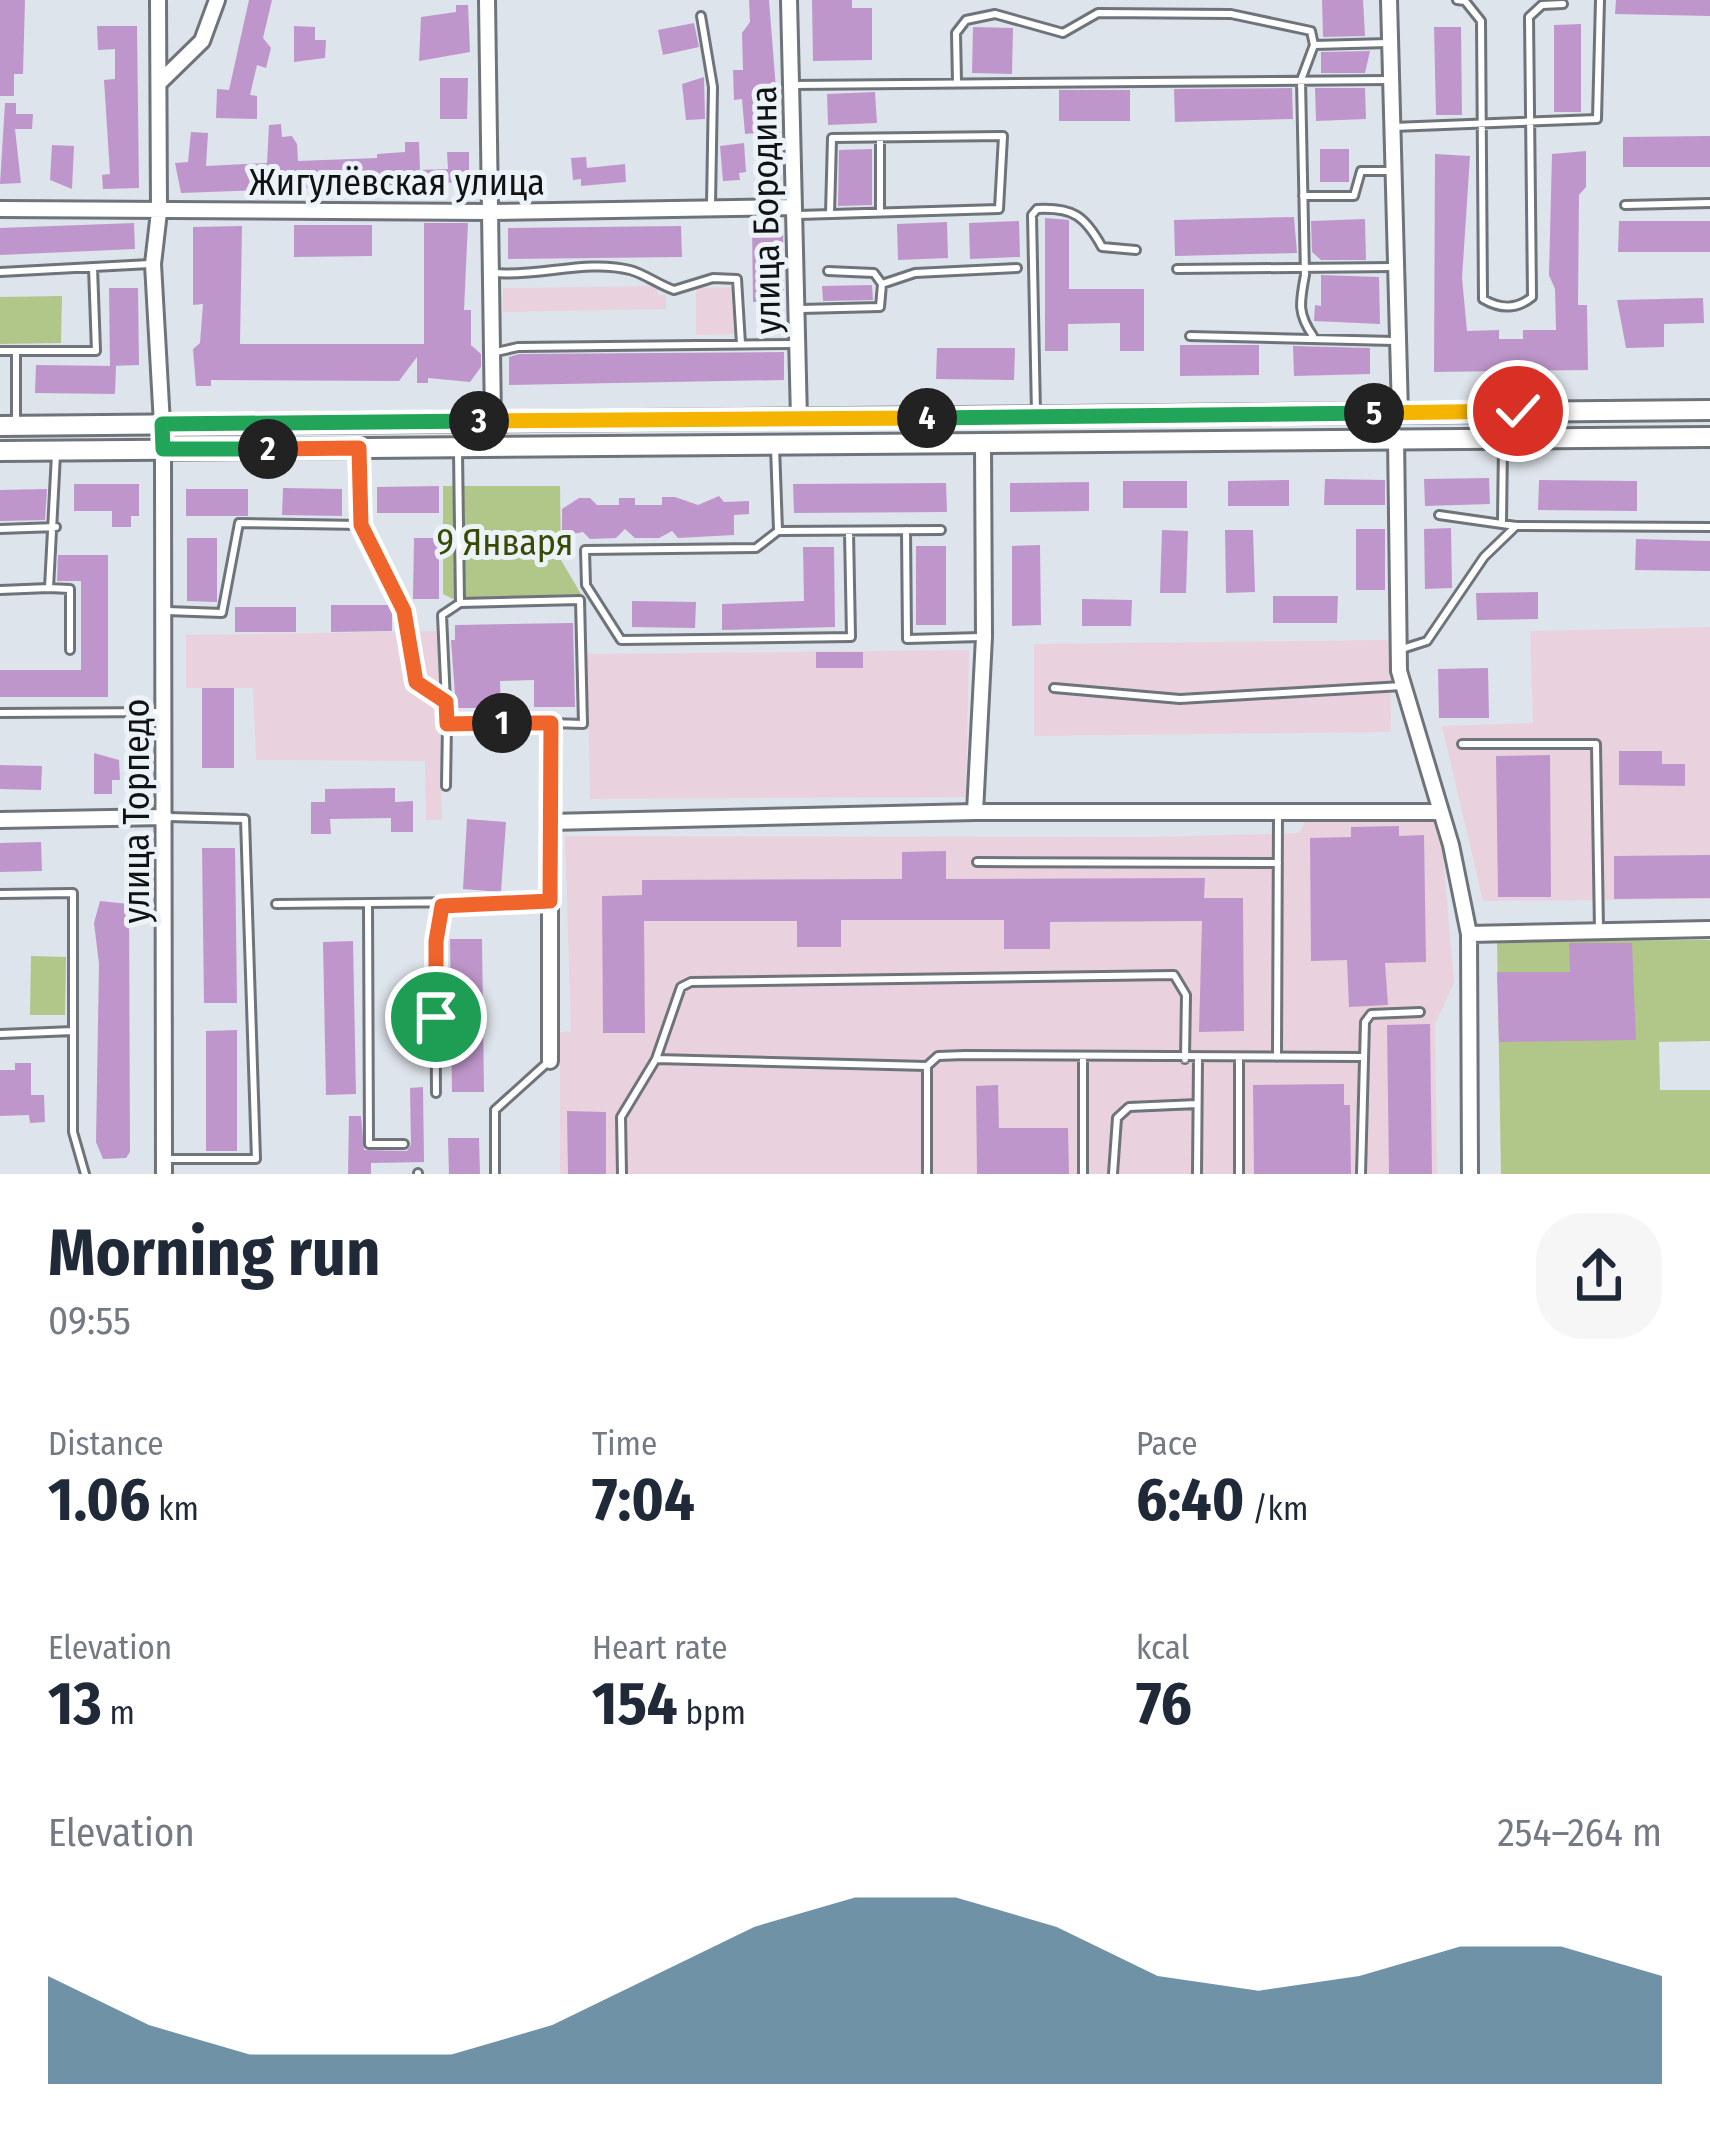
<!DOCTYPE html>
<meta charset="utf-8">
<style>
body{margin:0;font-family:"Fira Sans Condensed",sans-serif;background:#f6f6f7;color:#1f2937;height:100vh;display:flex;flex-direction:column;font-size:45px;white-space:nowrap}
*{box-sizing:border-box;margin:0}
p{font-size:39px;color:#747a83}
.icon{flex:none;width:66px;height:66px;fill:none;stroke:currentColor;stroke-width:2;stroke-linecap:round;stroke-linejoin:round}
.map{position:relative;height:1174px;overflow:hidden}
.sheet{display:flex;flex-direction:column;background:#fff;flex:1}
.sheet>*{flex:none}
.pin{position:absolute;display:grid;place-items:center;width:102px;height:102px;color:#fff;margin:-51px;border:6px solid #fff;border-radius:50%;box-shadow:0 3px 12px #0007}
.km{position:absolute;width:60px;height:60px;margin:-30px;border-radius:50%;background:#222;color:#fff;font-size:33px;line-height:60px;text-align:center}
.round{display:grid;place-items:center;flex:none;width:126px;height:126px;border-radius:48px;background:#f6f6f7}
.head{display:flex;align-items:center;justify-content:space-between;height:204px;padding:0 48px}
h1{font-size:66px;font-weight:700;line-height:90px}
.metrics{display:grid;grid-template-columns:repeat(3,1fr);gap:18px;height:204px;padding:12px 48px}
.metrics div{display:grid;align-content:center}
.metrics b{font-size:60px;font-weight:700}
.metrics small{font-size:33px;font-weight:400}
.metrics p{font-size:33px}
.chart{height:336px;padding:24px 48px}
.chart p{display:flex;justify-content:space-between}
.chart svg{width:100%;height:216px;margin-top:12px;fill:#336583;opacity:.7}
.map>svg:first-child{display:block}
.industrial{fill:#e9d2de}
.green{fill:#b1c78a}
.building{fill:#bf96cb}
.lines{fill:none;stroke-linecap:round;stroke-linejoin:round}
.lane-casing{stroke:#6e747a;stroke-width:12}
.street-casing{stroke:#6e747a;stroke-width:20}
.secondary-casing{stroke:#6e747a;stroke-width:24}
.lane{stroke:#fff;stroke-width:6}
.street{stroke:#fff;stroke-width:14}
.secondary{stroke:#fff;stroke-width:18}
.split-1-casing{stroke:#fff;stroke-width:24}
.split-2-casing{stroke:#fff;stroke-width:24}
.split-3-casing{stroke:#fff;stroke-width:24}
.split-4-casing{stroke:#fff;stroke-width:24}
.split-5-casing{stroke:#fff;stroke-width:24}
.split-6-casing{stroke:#fff;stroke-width:24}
.split-1{stroke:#f0652b;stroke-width:15}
.split-2{stroke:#f0652b;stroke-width:15}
.split-3{stroke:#22a559;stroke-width:15}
.split-4{stroke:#f5b400;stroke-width:15}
.split-5{stroke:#22a559;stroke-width:15}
.split-6{stroke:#f5b400;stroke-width:15}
.labels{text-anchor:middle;stroke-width:10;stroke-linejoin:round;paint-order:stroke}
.street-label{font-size:36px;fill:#101214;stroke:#ebf2f8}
.park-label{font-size:36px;fill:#384a03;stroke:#ebf2f8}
</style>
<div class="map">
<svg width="1710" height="1174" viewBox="0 0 1710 1174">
<rect width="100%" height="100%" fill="#dee4eb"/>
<path class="industrial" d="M657 286 658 295H666V309L503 312V288Z
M733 287 734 334 696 335V288Z
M1710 627V899L1483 901 1442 726 1533 723 1530 631Z
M438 631 442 820H426L425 761 256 760 253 688H186V635Z
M1390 640 1391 732 1034 736V644Z
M969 650 966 797 590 799 587 654Z
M1440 819 1454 983 1435 1024 1437 1174H560V1032L571 1031 565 836 1151 837 1300 833 1305 821Z"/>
<path class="green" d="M62 296 61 343 0 344V297Z
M443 486H560L561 560 581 594 455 600 443 594Z
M1710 940V1041L1659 1042 1660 1090H1710V1174H1501L1497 941Z
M31 956 66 957 65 1015H30Z"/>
<path class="building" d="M0 0H25L23 74H14V96H0Z
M249 0H272L263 38 271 48 266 68 257 65 250 95 257 96V119L216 118 217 89 229 90Z
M749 0H769L780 140 768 141V132L745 134 742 99 734 100 733 70H743L742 33 750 22Z
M812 0H852V8H872V60L813 61Z
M1322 0H1363L1365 36 1323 37Z
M1616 0H1710V16L1615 14Z
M456 5H468L470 52 419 61 421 17 456 12Z
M694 23 699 47 663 55 658 30Z
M1581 24V112H1554V25Z
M97 26H137L139 188 103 189 102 175 110 174 104 80 115 79V49L98 50Z
M294 26 315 27V40H326L325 58 294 62Z
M973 27 1013 28 1012 74 972 73Z
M1434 27H1461L1462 115H1436Z
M1370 51 1365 73H1321V52Z
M704 77 705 119 686 120 682 84Z
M440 78H468L467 119H440Z
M1292 88 1293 119 1175 122 1174 89Z
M1315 88H1365L1366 119 1316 121Z
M1059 90H1130V121H1059Z
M875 92 877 123 828 125 827 94Z
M5 103H16V114H33L32 129H15L21 183 0 184Z
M281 124 282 137 292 136 297 144 298 161 377 158V154L405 152V142H419L420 170 448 169 447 152H469V182L181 193 175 163 188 162 191 132 208 133 206 166 267 163 269 125Z
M1710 136V167H1623V137Z
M744 143 746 172 739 173 740 180 723 181 720 146Z
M52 145 74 146 72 189 50 180Z
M872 149V205L838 206 839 150Z
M1320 149H1349V182H1320Z
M1586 151V187L1579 195 1578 305H1587L1588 370 1434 372 1435 154 1470 156 1462 278 1467 331 1499 330V339H1523V330H1556L1555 289 1549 275 1552 154Z
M586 157 587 168 625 164 626 182 581 186V179L573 180 571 158Z
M1294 217 1297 253 1175 256 1174 220Z
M1045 218 1069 220V289H1144V351H1120V323L1068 324V351H1045Z
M1365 219 1366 260H1321L1312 252 1311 221Z
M1019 221 1020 257 970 259 969 223Z
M1619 221H1710V252H1618Z
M947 222 948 258 898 260 897 224Z
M134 223 135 249 0 255V228Z
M424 223H468L464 310H471V345L481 354V367L470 382 428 378V383H417V357L399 381 211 380V386H196L193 349 200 343 203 304 193 305V227L242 226 240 344H424Z
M783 224 784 302H753L752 225Z
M294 225H372V256L294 257Z
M681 226 682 257 508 259V228Z
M1321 275 1379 277 1380 324 1314 321 1315 305 1321 306Z
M872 285 873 300 823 301 822 286Z
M109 288H138L139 365 110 366Z
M1703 298 1704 323 1664 324V347L1626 348 1617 300Z
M1180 345H1259V375L1180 376Z
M1293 346 1370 348V374L1294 376Z
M937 348H1015L1014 380 936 379Z
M784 352V380L509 385V357L519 354Z
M36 365 116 366 115 394 35 393Z
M1489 478 1490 504 1425 506 1424 479Z
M1325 479 1385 480V505H1324Z
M1289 480V506H1228V481Z
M1539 480 1637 481V511L1538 510Z
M1123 481H1187V508H1123Z
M1089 482V511L1010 512V483Z
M946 483 947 512 794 513 793 484Z
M74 484H139V516H131V527H112V511H74Z
M439 486V513H377V487Z
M283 488 342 489V516L282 515Z
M47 489 45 520 0 521V490Z
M186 489H248V516H186Z
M719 496 724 502 749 501V514L734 515V535L678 538 672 531 659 538H635L625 529 616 538 590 539 583 532 562 536V509L579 498H590L597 505H619V498H635V505H662V497H675L698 505Z
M1451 528 1452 588 1425 589 1424 529Z
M1356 529H1385V590H1356Z
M1162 530 1188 531 1186 593H1160Z
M1225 530H1253L1255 592 1226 593Z
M187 538H217V602L187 601Z
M414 538H439V599H413Z
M1636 539 1710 541V571L1635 570Z
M1040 545 1041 625 1012 626V546Z
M916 546H946V625H916Z
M803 547H834L835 627 722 630V604L804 601Z
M58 555H108V697H0V670H81V581H57Z
M1538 592V619L1477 620 1476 593Z
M1273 596H1338L1337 623H1273Z
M1082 599 1132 600 1131 626H1082Z
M632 601 696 602 695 628 632 627Z
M331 605H392V631L331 632Z
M235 607H296V632H235Z
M573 623 575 707H534V680L500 681 501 708H456L451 640H455V625Z
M816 652H863V668H816Z
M1488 668 1489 718H1439L1438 669Z
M202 688H234V768H202Z
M1619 751H1662V764H1685V786L1619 785Z
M94 753 119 760 120 780H112V794H94Z
M1550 755 1551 897H1498L1496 756Z
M0 765 42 766 41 790 0 789Z
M395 788V802L413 801V832H391V818L330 819 331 834H311V802H325V789Z
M467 819 506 822 501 892 463 889Z
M1399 826V836L1424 835 1426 962 1385 963 1388 1005 1349 1007 1347 960 1311 961 1310 838 1351 837V827Z
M41 842 42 871 0 872V843Z
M202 848H235L237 1003H204Z
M946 851V879L1205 878 1204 898H1243L1244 1031 1199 1032 1202 921 1050 922V949H1004V920H841V947H797V921H644L645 1033H603L602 896 642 895V880L902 879V852Z
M1710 855V898L1614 899V856Z
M100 901 129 904 130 1152 126 1158 103 1159 96 1142 99 964 94 923Z
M450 939H482L484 1092H452Z
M353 941 356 1094 326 1095 323 942Z
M1569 943H1632L1636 1040 1499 1042 1497 972H1570Z
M1430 1024 1432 1174H1389L1387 1025Z
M237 1030V1151H206V1031Z
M15 1063H31V1095H44L45 1122 30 1123 29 1115 0 1116V1070H15Z
M1344 1084V1105H1350L1351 1174H1254L1253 1085Z
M998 1085 999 1128H1068L1069 1174H977L976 1086Z
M423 1087 424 1162 371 1163V1174H348L349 1116H361L364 1150 407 1151 411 1145 410 1088Z
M567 1111 606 1112V1174H568Z
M448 1138H479L480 1174H449Z"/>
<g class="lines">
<defs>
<path id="lane" d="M1457 0 1465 1 1481 21 1483 299C1500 309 1516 310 1532 297L1529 17 1542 5 1563 4
M701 16 713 87 711 205
M957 82 956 33 966 20 995 14 1063 33 1098 13 1231 14 1311 31 1314 45 1388 43
M792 85 1389 80
M1393 127 1597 119 1600 0
M880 138V212
M1303 196H1354L1361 171H1391
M1625 205 1710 203
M798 215 999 209 1003 136 832 138 830 214
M1177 269 1393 267
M0 272 150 264
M494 273C538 277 588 259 630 270 645 274 659 285 674 290L713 278 737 279 741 344
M882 284 915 273 1017 268
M801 309 880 307 882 284 874 273 828 271
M1190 336 1394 341
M1313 336C1297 313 1300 302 1305 275L1301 80 1314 45
M0 351H96L93 267
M496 352 518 347 794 344
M1036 413 1032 215 1037 209C1073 207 1085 216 1102 247L1136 250
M16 420V351
M775 447 778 530
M458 451 460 603
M56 454 49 588 70 589V650
M1439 515 1516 526 1710 527
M1502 522 1503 445
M361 525 404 611 416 682 446 702
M0 529 56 527
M906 530 907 639 981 637
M849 531 851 637 621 640 586 585 585 550 756 548 778 531 941 530
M0 590 49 588
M167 611 222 613 239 523 361 525 359 452
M1402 649 1427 641 1484 557 1516 526
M1054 688 1180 699 1402 686
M0 713 163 712
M1462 744H1596L1599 930
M446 786 447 724
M550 819 551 723 447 724 442 615 460 603 580 600 583 724 551 723
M977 862 1278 863
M0 894 73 893V1132L85 1174
M276 904 547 901
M368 905 369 1144H404
M0 1034 73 1031
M1277 1057 1278 815
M656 1059 927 1066 938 1056 965 1055 1362 1057
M1239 1059V1174
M927 1066V1174
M436 1093 435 941 442 906
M164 1159H256L245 819 168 817
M418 1174V1173
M495 1174V1110L547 1063
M622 1174 621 1117 656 1059 681 987 691 982 1174 975 1186 995 1185 1059
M1083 1174V1057
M1113 1174 1117 1118 1129 1107 1197 1104
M1197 1174 1198 1059
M1361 1174 1365 1022 1371 1014 1420 1012"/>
<path id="street" d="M158 0 159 212 153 264 162 424
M487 0 493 421
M789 0 799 419
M1389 0 1400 413
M159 83 202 41 217 0
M0 209 490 212 794 207
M1396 436 1399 671 1451 845 1469 934 1470 1174
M163 449 164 1174
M975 812 984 637 983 442
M0 820 165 817
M1469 934 1710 929
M550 1061V822L975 812H1440"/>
<path id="secondary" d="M0 426 1710 410
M0 451 1710 437"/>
</defs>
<use href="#lane" class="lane-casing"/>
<use href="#street" class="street-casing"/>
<use href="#secondary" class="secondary-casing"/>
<use href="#lane" class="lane"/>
<use href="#street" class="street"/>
<use href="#secondary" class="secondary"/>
</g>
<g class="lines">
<defs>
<path id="split-1" d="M436 1017V941L442 906 550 901 551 723H502"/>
<path id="split-2" d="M268 449 359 448 361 525 404 611 416 682 446 702 447 724 502 723"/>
<path id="split-3" d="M268 449H163L162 424 479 421"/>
<path id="split-4" d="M479 421 927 418"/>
<path id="split-5" d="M927 418 1374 413"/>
<path id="split-6" d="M1374 413 1518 411"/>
</defs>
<use href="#split-1" class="split-1-casing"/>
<use href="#split-2" class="split-2-casing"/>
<use href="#split-3" class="split-3-casing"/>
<use href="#split-4" class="split-4-casing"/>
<use href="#split-5" class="split-5-casing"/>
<use href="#split-6" class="split-6-casing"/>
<use href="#split-1" class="split-1"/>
<use href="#split-2" class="split-2"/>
<use href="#split-3" class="split-3"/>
<use href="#split-4" class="split-4"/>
<use href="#split-5" class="split-5"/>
<use href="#split-6" class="split-6"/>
</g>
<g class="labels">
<g class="street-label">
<text x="397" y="195">Жигулёвская улица</text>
<text transform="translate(765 210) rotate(-91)" y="13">улица Бородина</text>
<text transform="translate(136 811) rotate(-90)" y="13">улица Торпедо</text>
</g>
<g class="park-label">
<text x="505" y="555">9 Января</text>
</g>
</g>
</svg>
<div class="pin" style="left:436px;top:1017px;background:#1e9e55"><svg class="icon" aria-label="arrive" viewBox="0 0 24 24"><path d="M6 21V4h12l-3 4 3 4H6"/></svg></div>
<div class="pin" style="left:1518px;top:411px;background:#d93025"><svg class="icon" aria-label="check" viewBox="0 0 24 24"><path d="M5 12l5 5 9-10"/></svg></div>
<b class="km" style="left:502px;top:723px">1</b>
<b class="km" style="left:268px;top:449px">2</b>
<b class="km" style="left:479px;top:421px">3</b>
<b class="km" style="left:927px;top:418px">4</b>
<b class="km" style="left:1374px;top:413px">5</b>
</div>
<section class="sheet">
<div class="head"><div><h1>Morning run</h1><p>09:55</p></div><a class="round"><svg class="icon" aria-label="share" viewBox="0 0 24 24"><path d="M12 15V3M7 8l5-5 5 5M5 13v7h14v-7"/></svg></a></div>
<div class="metrics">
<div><p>Distance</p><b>1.06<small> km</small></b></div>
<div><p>Time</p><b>7:04</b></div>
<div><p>Pace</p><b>6:40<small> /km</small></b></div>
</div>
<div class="metrics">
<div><p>Elevation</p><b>13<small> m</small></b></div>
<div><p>Heart rate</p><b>154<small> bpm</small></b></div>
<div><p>kcal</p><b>76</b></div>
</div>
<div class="chart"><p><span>Elevation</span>254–264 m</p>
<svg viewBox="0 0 160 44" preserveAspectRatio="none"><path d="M0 44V22L10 32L20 38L30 38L40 38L50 32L60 22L70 12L80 6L90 6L100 12L110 22L120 25L130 22L140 16L150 16L160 22V44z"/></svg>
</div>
</section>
